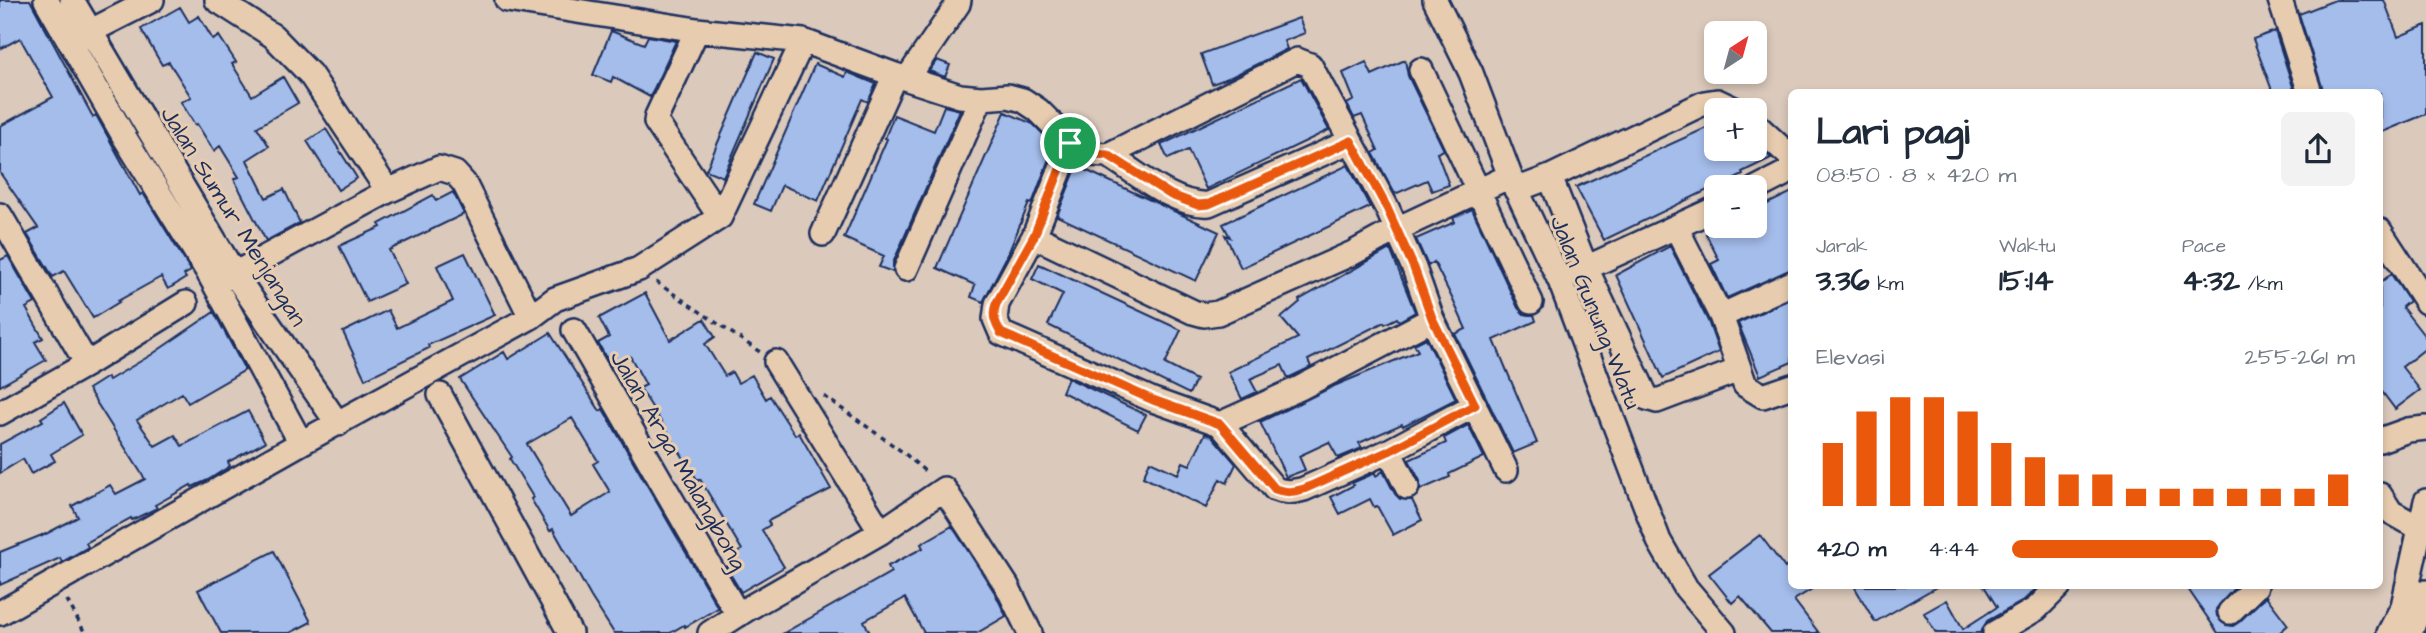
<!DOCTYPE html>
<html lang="id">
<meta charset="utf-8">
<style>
body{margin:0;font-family:"Architects Daughter",sans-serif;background:#f2f2f3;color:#1f2937;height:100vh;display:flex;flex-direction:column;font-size:26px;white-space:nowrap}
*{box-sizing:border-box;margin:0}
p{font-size:23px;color:#747a83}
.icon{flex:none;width:38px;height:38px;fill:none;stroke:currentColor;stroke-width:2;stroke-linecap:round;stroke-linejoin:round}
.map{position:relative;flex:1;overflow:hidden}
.sheet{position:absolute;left:1788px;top:89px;width:595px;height:500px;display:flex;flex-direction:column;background:#fff;border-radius:10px;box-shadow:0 4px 10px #0003}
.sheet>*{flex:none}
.needle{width:46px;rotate:36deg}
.buttons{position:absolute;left:1704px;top:21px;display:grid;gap:14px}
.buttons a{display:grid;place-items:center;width:63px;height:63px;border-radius:10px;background:#fff;box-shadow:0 4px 10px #0003;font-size:35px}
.pin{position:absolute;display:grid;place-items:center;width:60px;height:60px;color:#fff;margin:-30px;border:4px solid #fff;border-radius:50%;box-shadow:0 2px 7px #0007}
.round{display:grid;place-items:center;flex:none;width:74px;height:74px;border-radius:10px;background:#f2f2f3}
.head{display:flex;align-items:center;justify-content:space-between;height:119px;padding:0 28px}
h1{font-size:38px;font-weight:700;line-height:52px}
.figures{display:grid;grid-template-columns:repeat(3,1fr);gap:10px;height:119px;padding:7px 28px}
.figures div{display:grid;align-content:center}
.figures b{font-size:30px;font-weight:700}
.figures small{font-size:19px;font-weight:400}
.figures p{font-size:19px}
.chart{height:196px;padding:14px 28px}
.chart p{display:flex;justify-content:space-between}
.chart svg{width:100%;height:126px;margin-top:7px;stroke:#ea580c;stroke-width:6}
ul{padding:0 28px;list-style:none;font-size:23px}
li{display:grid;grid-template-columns:112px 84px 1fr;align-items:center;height:52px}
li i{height:18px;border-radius:9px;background:#ea580c}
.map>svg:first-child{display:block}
.building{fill:#a5bdeb;stroke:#1b2f5e;stroke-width:2;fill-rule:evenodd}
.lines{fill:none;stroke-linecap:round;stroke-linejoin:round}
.street-casing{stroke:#1b2f5e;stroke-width:28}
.path{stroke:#1b2f5e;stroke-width:3.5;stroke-dasharray:5 5;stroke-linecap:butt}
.street{stroke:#e8ccaf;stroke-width:23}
.route-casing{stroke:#fff;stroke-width:14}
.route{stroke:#ea580c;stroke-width:9}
.labels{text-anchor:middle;stroke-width:6;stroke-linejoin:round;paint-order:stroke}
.street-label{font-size:24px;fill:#1b2f5e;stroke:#e8ccaf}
</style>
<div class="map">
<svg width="2426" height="633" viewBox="0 0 2426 633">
<rect width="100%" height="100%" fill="#dbc9bb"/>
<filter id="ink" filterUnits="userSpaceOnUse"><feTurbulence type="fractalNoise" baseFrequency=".0143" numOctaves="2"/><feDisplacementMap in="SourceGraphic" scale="14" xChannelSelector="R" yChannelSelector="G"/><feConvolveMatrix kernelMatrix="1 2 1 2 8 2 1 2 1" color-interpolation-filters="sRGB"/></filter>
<g filter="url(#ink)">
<path class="building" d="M0 0H30L93 117 96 115 140 195 143 193 191 271 184 275 186 278 168 289 161 277 118 301 119 302 93 318 64 271 53 277 27 234 38 228 0 173V126L53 97 20 38 0 49Z
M2335 0H2384L2398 37 2426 25V114L2380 133V93H2324L2299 14Z
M180 7 189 22 199 16 213 40 219 36 236 62 232 64 252 96 283 77 298 103 257 127 269 146 247 160 266 198 284 189 300 223 266 241 234 179 239 177 220 146 214 151 197 124 195 125 181 102 191 97 169 62 162 65 141 29Z
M1299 18 1305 33 1284 41 1287 49 1231 77 1212 84 1201 54Z
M611 31 644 44 648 36 676 41 650 97 613 77 611 82 593 75Z
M2275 31 2295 93H2273L2253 39Z
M757 52 774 59 723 177 706 170Z
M937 60 950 65 945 77 929 71Z
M1405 60 1408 76 1444 150 1437 153 1449 185 1432 191 1427 180 1395 194 1373 153 1378 150 1362 115 1354 118 1347 104 1354 100 1343 73 1366 62 1372 75Z
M815 64 845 77 847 72 876 84 868 102 862 99 818 201 782 185 771 211 754 204Z
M1301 78 1329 130 1206 189 1188 150 1168 159 1161 145Z
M944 106 960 110 893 263V272L879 267 884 256 844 238 887 139 885 138 894 115 934 131Z
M1005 112 1033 124 1054 145 1032 204 1029 203 1008 254 983 302 971 297 975 285 937 268Z
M1717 123V149H1761L1771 158 1742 172 1743 175 1727 183 1726 181 1604 240 1576 187Z
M326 129 357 178 338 190 307 141Z
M1348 165 1370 207 1241 268 1225 235 1230 237 1223 224Z
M1077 166 1219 232 1196 281 1057 216Z
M453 192 464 214 389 250 406 284 367 302 339 246 381 227 379 224 433 195 436 201Z
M1792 192V269L1727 298 1711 264 1719 260 1706 234 1723 226H1755V210Z
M1472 209 1518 308 1524 314 1534 315 1536 321 1494 340 1537 443 1513 453 1455 334 1466 329 1452 298 1434 262 1428 266 1416 239 1455 222 1453 218Z
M1670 246 1708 321 1719 352 1663 378 1616 275Z
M1390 249 1415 312 1399 321 1397 318 1385 324 1384 322 1308 360 1311 367 1288 378 1282 365 1250 379 1257 392 1242 399 1228 372 1298 338 1281 318 1300 302 1299 300Z
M465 253 495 315 428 345 429 348 365 379 343 332 388 310 397 328 453 301 437 266Z
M8 256 35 303 26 308 43 338 35 342 46 360 0 386V260Z
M1039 264 1181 330 1165 364 1196 380 1189 394 1048 325 1063 294 1032 279Z
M2391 274 2409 301 2402 307 2426 338V348L2402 367 2420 390 2395 409 2380 389V283Z
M645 293 670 340 704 319 715 337 705 344 725 376 732 372 738 383 752 375 766 399 770 396 795 435 799 433 831 489 768 521 770 525 762 530 784 567 741 592 726 567 738 560 735 554 742 550 700 479 698 481 640 388 646 385 630 356 611 366 598 343 609 337 599 318Z
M1792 298V362L1760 376 1738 323Z
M214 312 245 370 188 403 182 393 137 420 155 446 175 435 182 446 248 411 265 442 228 462 230 466 208 480 192 487 191 485 155 505 157 508 132 520 131 518 86 543 88 547 62 562 60 558 0 585V552L42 535V536L78 517 72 506 110 485 116 494 145 479 88 389 107 377 109 380 151 355Z
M550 333 600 411 603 409 718 608 685 627 684 625 670 633H614L591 597 553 529 550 531 531 499 533 497 510 459 512 457 460 379 504 352 508 359ZM572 418 598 461 593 464 610 492 571 516 527 444Z
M1426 338 1456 399 1403 426 1402 424 1359 443 1362 448 1338 458 1329 442 1299 456 1305 470 1286 477 1260 422 1334 386 1418 351 1414 344Z
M1068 378 1146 415 1138 430 1062 392Z
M64 403 82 435 51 454 55 461 31 474 23 459 0 473V444L43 421 41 418Z
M1468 425 1484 457 1449 474 1450 477 1420 490V481L1409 460 1446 443 1444 438Z
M1205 434 1212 436 1236 464 1227 483 1220 479 1206 508 1143 477 1150 461 1178 474 1183 462 1190 465Z
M1383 471 1395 494 1400 499 1412 500 1422 520 1393 535 1377 506 1374 507 1370 499 1340 514 1331 497 1354 485 1352 483 1375 473 1376 476Z
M952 526 995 593 1006 616 977 633H924L905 598 864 621 870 633H784L891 572 888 566 923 548 921 544Z
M1760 535 1785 568 1792 562V586H1817L1794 600 1819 633H1771L1740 596 1732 603 1709 574Z
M274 551 311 622 290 633H221L198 590Z
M1854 586H1938L1875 622Z
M1984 586H2039L2023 601 1987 621 1981 633H1936L1924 613 1947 600 1963 629 1997 607Z
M2186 586H2236L2216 609 2217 616 2226 625 2233 626 2239 622 2266 596 2288 625 2279 633H2218Z"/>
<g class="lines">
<defs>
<path id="street" d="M46 0 125 138 208 272 301 443
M72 0 235 275 338 424
M217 0 273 36 310 74 388 191
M507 0 697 30
M1435 0 1471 73 1510 176 1560 281 1659 541 1686 588 1724 633
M2280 0 2310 93
M81 39 91 31 152 0
M1421 70 1531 302
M907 79 958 4 959 0
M1755 124 1792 158
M1071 143 1034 236 997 304 995 319 1001 333 1153 400 1220 424 1275 489C1286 493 1293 492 1304 489L1389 451 1475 405
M1108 155C1136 172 1175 207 1209 204L1351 141
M1550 177 1586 268 1647 398 1657 401 1739 370
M1755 189 1792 170
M1516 190 1550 177 1704 103 1717 101 1736 110
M0 215 87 364
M720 217 656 122 657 116 697 30 803 41 895 75 960 96 981 98 1008 96 1023 100 1038 110 1071 143 1090 154 1108 155 1297 60 1310 65 1387 208 1414 268 1432 319 1506 470
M1676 227 1721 316 1745 385 1763 396 1792 386
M2380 231 2426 302
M823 234 895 75
M1034 236 1193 312 1204 315 1218 313 1353 253 1397 229 1510 176
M906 269 981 98
M1575 273 1717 208
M223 280 388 191 439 168 455 173 464 183 531 317
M1721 316 1792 283
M574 330 738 615
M776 362 881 532 944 489 1007 586 1030 633
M440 395 570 633
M0 413 87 364 186 303
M1220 424 1300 388 1432 319
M2380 440 2408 430 2426 428
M1389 451 1407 487
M2380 495 2391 512 2421 529
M2230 612 2256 586
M0 613 301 443 531 317 555 299 639 269 720 217 803 41
M710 633 747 609 881 532
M1995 633 2036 609 2059 586
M2389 633 2403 606 2426 501
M2410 633 2426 592"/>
</defs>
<use href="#street" class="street-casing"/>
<path class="path" d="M656 282 760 352
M824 396 904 453 927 473
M67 600 85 633"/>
<use href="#street" class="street"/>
</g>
</g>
<g class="lines" filter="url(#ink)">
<defs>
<path id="route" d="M1351 141 1387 208 1414 268 1432 318 1475 405 1389 451 1304 489C1293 492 1286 493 1275 489L1220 424 1153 400 1001 333C995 323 992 315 996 304L1034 236 1070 143 1090 154 1108 155 1171 195 1198 205 1209 204Z"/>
</defs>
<use href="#route" class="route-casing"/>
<use href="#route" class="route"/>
</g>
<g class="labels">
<g class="street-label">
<text transform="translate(234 216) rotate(58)" y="8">Jalan Sumur Menjangan</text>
<text transform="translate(1596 312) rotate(68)" y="8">Jalan Gunung Watu</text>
<text transform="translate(679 460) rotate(60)" y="8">Jalan Arga Malangbong</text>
</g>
</g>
</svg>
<div class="buttons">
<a><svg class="needle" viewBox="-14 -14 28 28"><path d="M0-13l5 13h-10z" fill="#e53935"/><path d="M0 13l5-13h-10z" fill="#747a83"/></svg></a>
<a>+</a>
<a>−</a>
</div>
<div class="pin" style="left:1070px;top:143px;background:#1e9e55"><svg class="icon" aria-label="arrive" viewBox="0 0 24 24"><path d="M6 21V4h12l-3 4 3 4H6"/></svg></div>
<section class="sheet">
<div class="head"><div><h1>Lari pagi</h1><p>08:50 · 8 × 420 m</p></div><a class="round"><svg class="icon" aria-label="share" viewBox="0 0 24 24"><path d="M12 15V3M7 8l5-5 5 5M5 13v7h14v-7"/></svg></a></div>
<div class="figures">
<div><p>Jarak</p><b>3.36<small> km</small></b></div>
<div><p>Waktu</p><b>15:14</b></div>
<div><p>Pace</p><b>4:32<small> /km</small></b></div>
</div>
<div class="chart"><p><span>Elevasi</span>255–261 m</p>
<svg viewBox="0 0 160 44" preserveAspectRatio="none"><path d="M5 44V22M15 44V11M25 44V6M35 44V6M45 44V11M55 44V22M65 44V27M75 44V33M85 44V33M95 44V38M105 44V38M115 44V38M125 44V38M135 44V38M145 44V38M155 44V33"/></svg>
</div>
<ul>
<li><b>420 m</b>4:44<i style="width:60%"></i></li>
</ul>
</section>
</div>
